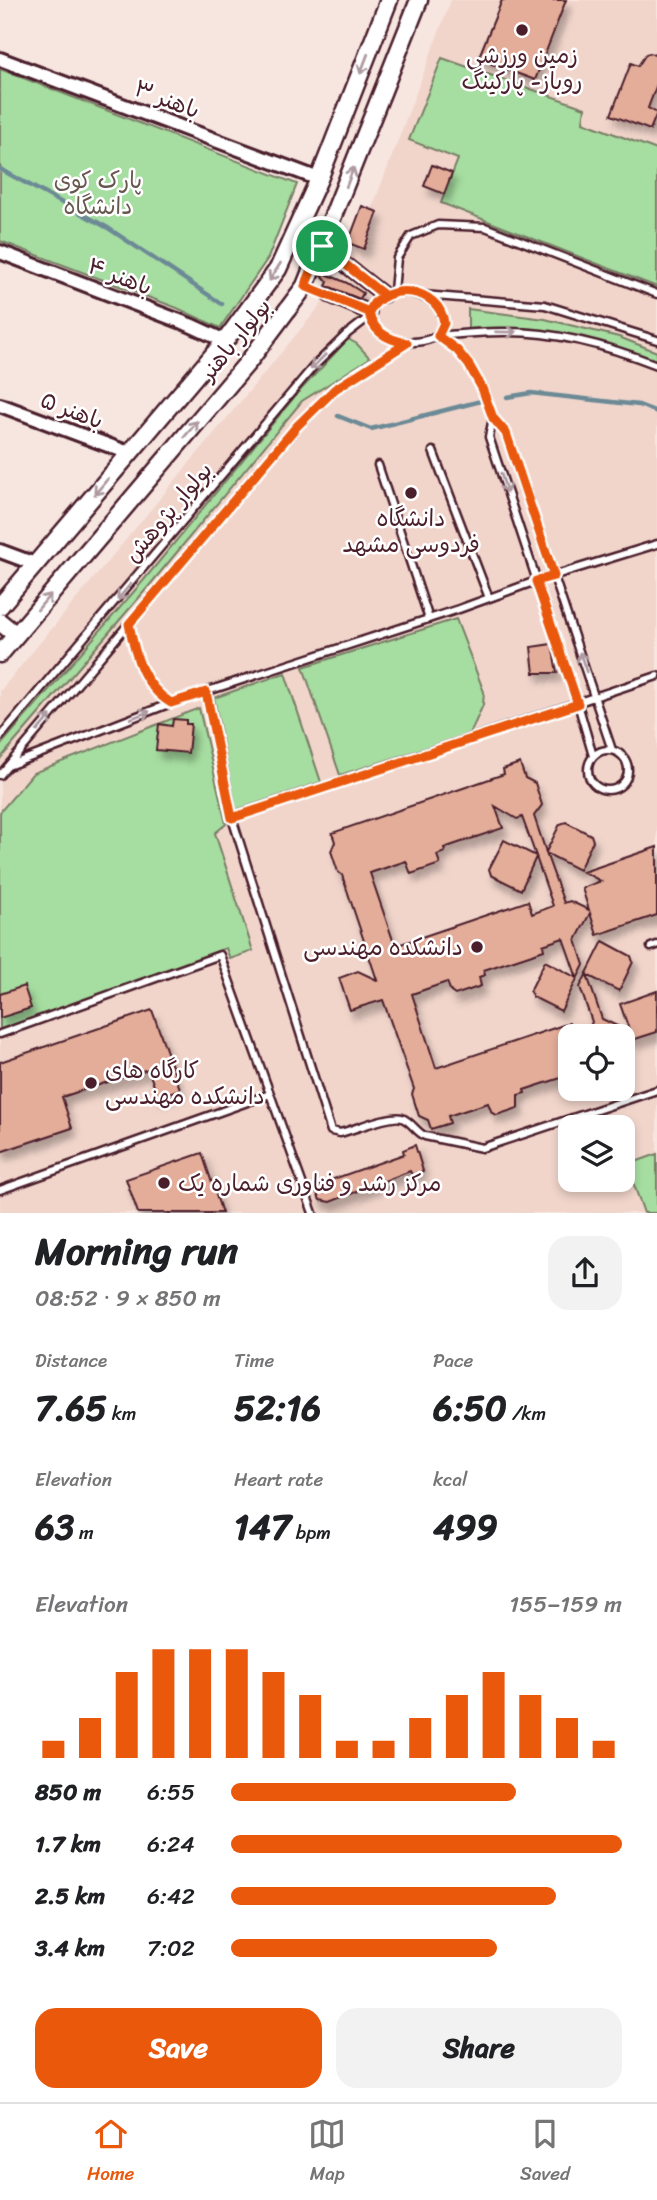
<!DOCTYPE html>
<meta charset="utf-8">
<style>
body{margin:0;font-family:Sriracha,"Playpen Sans Arabic",sans-serif;background:#f2f2f2;color:#202124;height:100vh;display:flex;flex-direction:column;font-size:26px;white-space:nowrap}
*{box-sizing:border-box;margin:0}
p{font-size:23px;color:#757577}
.icon{flex:none;width:38px;height:38px;fill:none;stroke:currentColor;stroke-width:2;stroke-linecap:round;stroke-linejoin:round}
.map{position:relative;height:1213px;overflow:hidden}
.side{display:flex;flex-direction:column;background:#fff;flex:1}
.side>*{flex:none}
.controls{position:absolute;left:558px;top:1024px;display:grid;gap:14px}
.controls a{display:grid;place-items:center;width:77px;height:77px;border-radius:14px;background:#fff;box-shadow:0 4px 10px #0003;font-size:35px}
.pin{position:absolute;display:grid;place-items:center;width:60px;height:60px;color:#fff;margin:-30px;border:4px solid #fff;border-radius:50%;box-shadow:0 2px 7px #0007}
.round{display:grid;place-items:center;flex:none;width:74px;height:74px;border-radius:21px;background:#f2f2f2}
.overview{display:flex;align-items:center;justify-content:space-between;height:119px;padding:0 35px}
h1{font-size:38px;font-weight:700;line-height:52px}
.metrics{display:grid;grid-template-columns:repeat(3,1fr);gap:10px;height:119px;padding:7px 35px}
.metrics div{display:grid;align-content:center}
.metrics b{font-size:35px;font-weight:700}
.metrics small{font-size:19px;font-weight:400}
.metrics p{font-size:19px}
.chart{height:196px;padding:14px 35px}
.chart p{display:flex;justify-content:space-between}
.chart svg{width:100%;height:126px;margin-top:7px;stroke:#ea580c;stroke-width:6}
.primary-button{display:flex;gap:14px;margin-top:auto;padding:14px 35px}
.primary-button a{flex:1;height:80px;border-radius:21px;background:#ea580c;color:#fff;font-size:28px;font-weight:700;line-height:80px;text-align:center}
.primary-button a+a{background:#f2f2f2;color:#202124}
ul{padding:0 35px;list-style:none;font-size:23px}
li{display:grid;grid-template-columns:112px 84px 1fr;align-items:center;height:52px}
li i{height:18px;border-radius:9px;background:#ea580c}
.menu{display:flex;justify-content:space-around;align-items:center;height:98px;border-top:2px solid #e0e0e0;background:#fff;font-size:19px;color:#757577}
.menu a{display:grid;justify-items:center;gap:4px}
.menu .active{color:#ea580c}
.map>svg:first-child{display:block}
.built{fill:#f1d5cb;fill-rule:evenodd}
.green{fill:#a6dda0;stroke:#787e66;stroke-width:2}
.lines{fill:none;stroke-linecap:round;stroke-linejoin:round}
.stream{stroke:#6c8a96;stroke-width:4.5}
.building{fill:#e3ad99;stroke:#4a1f2b;stroke-width:2;fill-rule:evenodd;filter:url(#shadow)}
.service-casing{stroke:#4a1f2b;stroke-width:11}
.minor-casing{stroke:#4a1f2b;stroke-width:18}
.tertiary-casing{stroke:#4a1f2b;stroke-width:21}
.service{stroke:#fff;stroke-width:6}
.minor{stroke:#fff;stroke-width:12}
.tertiary{stroke:#fff;stroke-width:16}
.oneway{stroke:#ae9aa0}
.route-casing{stroke:#fff;stroke-width:14}
.route{stroke:#ea580c;stroke-width:9}
.poi-dot{fill:#4a1f2b;stroke:#fff;stroke-width:2.5}
.labels{text-anchor:middle;stroke-width:5;stroke-linejoin:round;paint-order:stroke}
.poi-label{font-size:23px;fill:#4a1f2b;stroke:#fff}
.street-label{font-size:23px;fill:#4a1f2b;stroke:#fff}
.park-label{font-size:23px;fill:#66584e;stroke:#fff}
</style>
<div class="map">
<svg width="657" height="1213" viewBox="0 0 657 1213">
<defs>
<filter id="shadow"><feDropShadow dx="4.5" dy="8" stdDeviation="3.5" flood-color="#0004"/></filter>
</defs>
<rect width="100%" height="100%" fill="#f7e6e0"/>
<filter id="ink" filterUnits="userSpaceOnUse"><feTurbulence type="fractalNoise" baseFrequency=".0143" numOctaves="2"/><feDisplacementMap in="SourceGraphic" scale="14" xChannelSelector="R" yChannelSelector="G"/><feConvolveMatrix kernelMatrix="1 2 1 2 8 2 1 2 1" color-interpolation-filters="sRGB"/></filter>
<g filter="url(#ink)">
<path class="built" d="M451 0H657V1213H0V691L329 295 347 265 365 227ZM570 1036H623V1088H570ZM570 1127H623V1180H570Z"/>
<path class="green" d="M442 58 585 108 583 122 657 150V287L441 203 458 159 409 140Z
M0 69 297 184 268 258 220 328 177 308 0 241Z
M468 309 545 319 619 337 657 352V361C595 337 535 323 468 329Z
M348 339 357 344 370 358 302 401 149 586 0 759V746L143 581 296 395Z
M456 619 484 692 483 705 470 734 340 775 303 667Z
M285 673 321 782 236 810 214 698Z
M199 708 226 824 215 833 253 951 230 959 226 948 0 1030V812L33 773Z
M657 1154V1213H644L627 1165Z"/>
<g class="lines">
<path class="stream" d="M0 169 108 228 222 304
M507 397 531 393 639 405 657 412
M338 416 371 429 481 401"/>
</g>
<path class="building" d="M502 0H566L535 80 478 59Z
M650 53 657 56V84L648 108 657 113 650 130 611 115 631 63 638 66 646 54Z
M432 165 452 173 444 194 424 186Z
M362 206 378 212 364 249 348 243Z
M322 272 347 283 363 293 360 299 326 286 328 282 321 274Z
M552 644 557 673H534L531 647Z
M173 719 186 720V724H191L188 753 156 750 159 724 172 726Z
M520 763 525 778 535 783 542 805 534 816 546 852 560 824 566 822 591 835 593 841 579 870 546 853 564 903 570 901 589 910 582 888 601 881 583 872 657 847V915L597 935 590 913 576 940 584 965 561 1011 533 997 530 991 545 961 577 978 563 938 543 945 544 950 484 970 485 975 479 977 481 986 455 995 451 992 447 982 412 994 436 1068 569 1023 573 1036H570V1075L524 1090 525 1093 518 1095V1108L497 1115 492 1113 488 1103 448 1116 450 1123 431 1129 428 1120 419 1116 412 1094 414 1089 383 1000 350 1010 339 978 358 971 377 980 342 875 338 872 331 851 335 842 332 833 504 774 503 769ZM495 806 517 819 522 817 536 856 504 840 489 869 491 875 521 890 536 857 553 906 532 914 528 901 395 946 370 873 406 861 411 874 440 864 437 855 445 852 444 848 503 828Z
M603 941 631 956 633 962 619 991 587 975 602 1019 630 1032 620 1004 657 991V1032L632 1040 631 1036H585L592 1022 580 987Z
M24 986 31 1008 0 1018V994Z
M152 1010 180 1089 158 1097 148 1069 62 1097 72 1128 0 1152V1062Z
M415 1145 423 1171 412 1175 410 1171 330 1202 320 1200 316 1191 322 1183 404 1154 403 1150Z
M202 1153 222 1213H138L126 1179Z"/>
<g class="lines">
<defs>
<path id="service" d="M323 248 347 266
M305 286 329 295
M394 291 397 258 411 236 438 225 485 227 657 294
M394 291C417 292 440 298 444 323L437 336C414 348 373 344 369 312 375 301 382 296 394 291Z
M423 295 545 305 657 340
M437 336 457 350 469 365 482 388 493 418 506 433 612 750
M437 336C459 334 481 332 503 332 555 331 609 346 657 365
M493 418 489 437 578 704 593 756
M433 451 489 598
M378 465 429 619
M129 624C135 655 142 685 171 703
M206 692 232 818 331 1131 340 1133C353 1130 391 1114 402 1118 412 1122 416 1132 425 1136L482 1148 657 1090
M0 737 313 367 347 334 369 317
M588 770a20 20 0 1 1 40 0a20 20 0 1 1-40 0Z
M8 766 171 703 459 609 536 581 657 544
M0 775 297 426 335 389 407 343
M232 818 657 676
M651 947 657 945
M0 1034 220 955 313 1213
M0 1190 270 1094"/>
<path id="minor" d="M0 59 319 179
M0 252 190 325 225 341
M347 266 384 295
M329 295 369 312
M0 405 129 453
M0 551 35 564"/>
<path id="tertiary" d="M0 606 225 341 278 269 319 179 389 0
M0 622 16 635
M0 654 249 361 305 286 419 0"/>
</defs>
<use href="#service" class="service-casing"/>
<use href="#minor" class="minor-casing"/>
<use href="#tertiary" class="tertiary-casing"/>
<use href="#service" class="service"/>
<use href="#minor" class="minor"/>
<use href="#tertiary" class="tertiary"/>
</g>
<defs><path id="oneway-shaft" d="M-6 0H5M1.5-3L5.5 0L1.5 3" fill="none" stroke-width="1.6" stroke-linecap="round" stroke-linejoin="round" transform="scale(1.75)"/></defs>
<g class="oneway">
<use href="#oneway-shaft" transform="translate(364 64) rotate(111)"/>
<use href="#oneway-shaft" transform="translate(350 177) rotate(-69)"/>
<use href="#oneway-shaft" transform="translate(275 272) rotate(122)"/>
<use href="#oneway-shaft" transform="translate(506 332) rotate(1)"/>
<use href="#oneway-shaft" transform="translate(318 362) rotate(135)"/>
<use href="#oneway-shaft" transform="translate(191 429) rotate(-50)"/>
<use href="#oneway-shaft" transform="translate(504 483) rotate(72)"/>
<use href="#oneway-shaft" transform="translate(101 487) rotate(130)"/>
<use href="#oneway-shaft" transform="translate(124 592) rotate(130)"/>
<use href="#oneway-shaft" transform="translate(44 602) rotate(-50)"/>
<use href="#oneway-shaft" transform="translate(583 662) rotate(-109)"/>
<use href="#oneway-shaft" transform="translate(140 715) rotate(-21)"/>
<use href="#oneway-shaft" transform="translate(44 723) rotate(-50)"/>
</g>
</g>
<g class="lines" filter="url(#ink)">
<defs>
<path id="route" d="M322 246 384 295 374 303 369 312C372 332 389 340 407 343L335 389 297 426 129 624C135 655 142 685 171 703L206 692 232 818 578 704 536 581 554 576 506 433 493 418 482 388 469 365 457 350 438 336 444 323C440 288 387 279 369 312L305 286 322 246"/>
</defs>
<use href="#route" class="route-casing"/>
<use href="#route" class="route"/>
</g>
<g class="poi-dot">
<circle cx="522" cy="30" r="7"/>
<circle cx="411" cy="493" r="7"/>
<circle cx="477" cy="947" r="7"/>
<circle cx="91" cy="1083" r="7"/>
<circle cx="164" cy="1183" r="7"/>
</g>
<g class="labels">
<g class="poi-label">
<text x="522" y="63">زمین ورزشی<tspan x="522" dy="26">روباز- پارکینگ</tspan></text>
<text x="411" y="526">دانشگاه<tspan x="411" dy="26">فردوسی مشهد</tspan></text>
<text x="463" y="955" text-anchor="end">دانشکده مهندسی</text>
<text x="105" y="1078" text-anchor="start">کارگاه های<tspan x="105" dy="26">دانشکده مهندسی</tspan></text>
<text x="178" y="1191" text-anchor="start">مرکز رشد و فناوری شماره یک</text>
</g>
<g class="street-label">
<text transform="translate(167 99) rotate(21)" y="8">باهنر ۳</text>
<text transform="translate(120 276) rotate(21)" y="8">باهنر ۴</text>
<text transform="translate(235 339) rotate(-51)" y="8">بولوار باهنر</text>
<text transform="translate(72 410) rotate(21)" y="8">باهنر ۵</text>
<text transform="translate(168 512) rotate(-50)" y="8">بولوار پژوهش</text>
</g>
<g class="park-label">
<text x="98" y="188">پارک کوی<tspan x="98" dy="26">دانشگاه</tspan></text>
</g>
</g>
</svg>
<div class="controls">
<a><svg class="icon" aria-label="locate" viewBox="0 0 24 24"><circle cx="12" cy="12" r="6"/><path d="M12 2v4M12 18v4M2 12h4M18 12h4"/></svg></a>
<a><svg class="icon" aria-label="layers" viewBox="0 0 24 24"><path d="M12 4l9 5-9 5-9-5zM3 14l9 5 9-5"/></svg></a>
</div>
<div class="pin" style="left:322px;top:246px;background:#1e9e55"><svg class="icon" aria-label="arrive" viewBox="0 0 24 24"><path d="M6 21V4h12l-3 4 3 4H6"/></svg></div>
</div>
<section class="side">
<div class="overview"><div><h1>Morning run</h1><p>08:52 · 9 × 850 m</p></div><a class="round"><svg class="icon" aria-label="share" viewBox="0 0 24 24"><path d="M12 15V3M7 8l5-5 5 5M5 13v7h14v-7"/></svg></a></div>
<div class="metrics">
<div><p>Distance</p><b>7.65<small> km</small></b></div>
<div><p>Time</p><b>52:16</b></div>
<div><p>Pace</p><b>6:50<small> /km</small></b></div>
</div>
<div class="metrics">
<div><p>Elevation</p><b>63<small> m</small></b></div>
<div><p>Heart rate</p><b>147<small> bpm</small></b></div>
<div><p>kcal</p><b>499</b></div>
</div>
<div class="chart"><p><span>Elevation</span>155–159 m</p>
<svg viewBox="0 0 160 44" preserveAspectRatio="none"><path d="M5 44V38M15 44V30M25 44V14M35 44V6M45 44V6M55 44V6M65 44V14M75 44V22M85 44V38M95 44V38M105 44V30M115 44V22M125 44V14M135 44V22M145 44V30M155 44V38"/></svg>
</div>
<ul>
<li><b>850 m</b>6:55<i style="width:73%"></i></li>
<li><b>1.7 km</b>6:24<i style="width:100%"></i></li>
<li><b>2.5 km</b>6:42<i style="width:83%"></i></li>
<li><b>3.4 km</b>7:02<i style="width:68%"></i></li>
</ul>
<div class="primary-button"><a>Save</a><a>Share</a></div>
</section>
<nav class="menu">
<a class="active"><svg class="icon" aria-label="home" viewBox="0 0 24 24"><path d="M3 11l9-7 9 7M6 9v11h12V9"/></svg>Home</a>
<a><svg class="icon" aria-label="map" viewBox="0 0 24 24"><path d="M3 6l6-2 6 2 6-2v14l-6 2-6-2-6 2zM9 4v14M15 6v14"/></svg>Map</a>
<a><svg class="icon" aria-label="saved" viewBox="0 0 24 24"><path d="M7 4h10v16l-5-4-5 4z"/></svg>Saved</a>
</nav>
